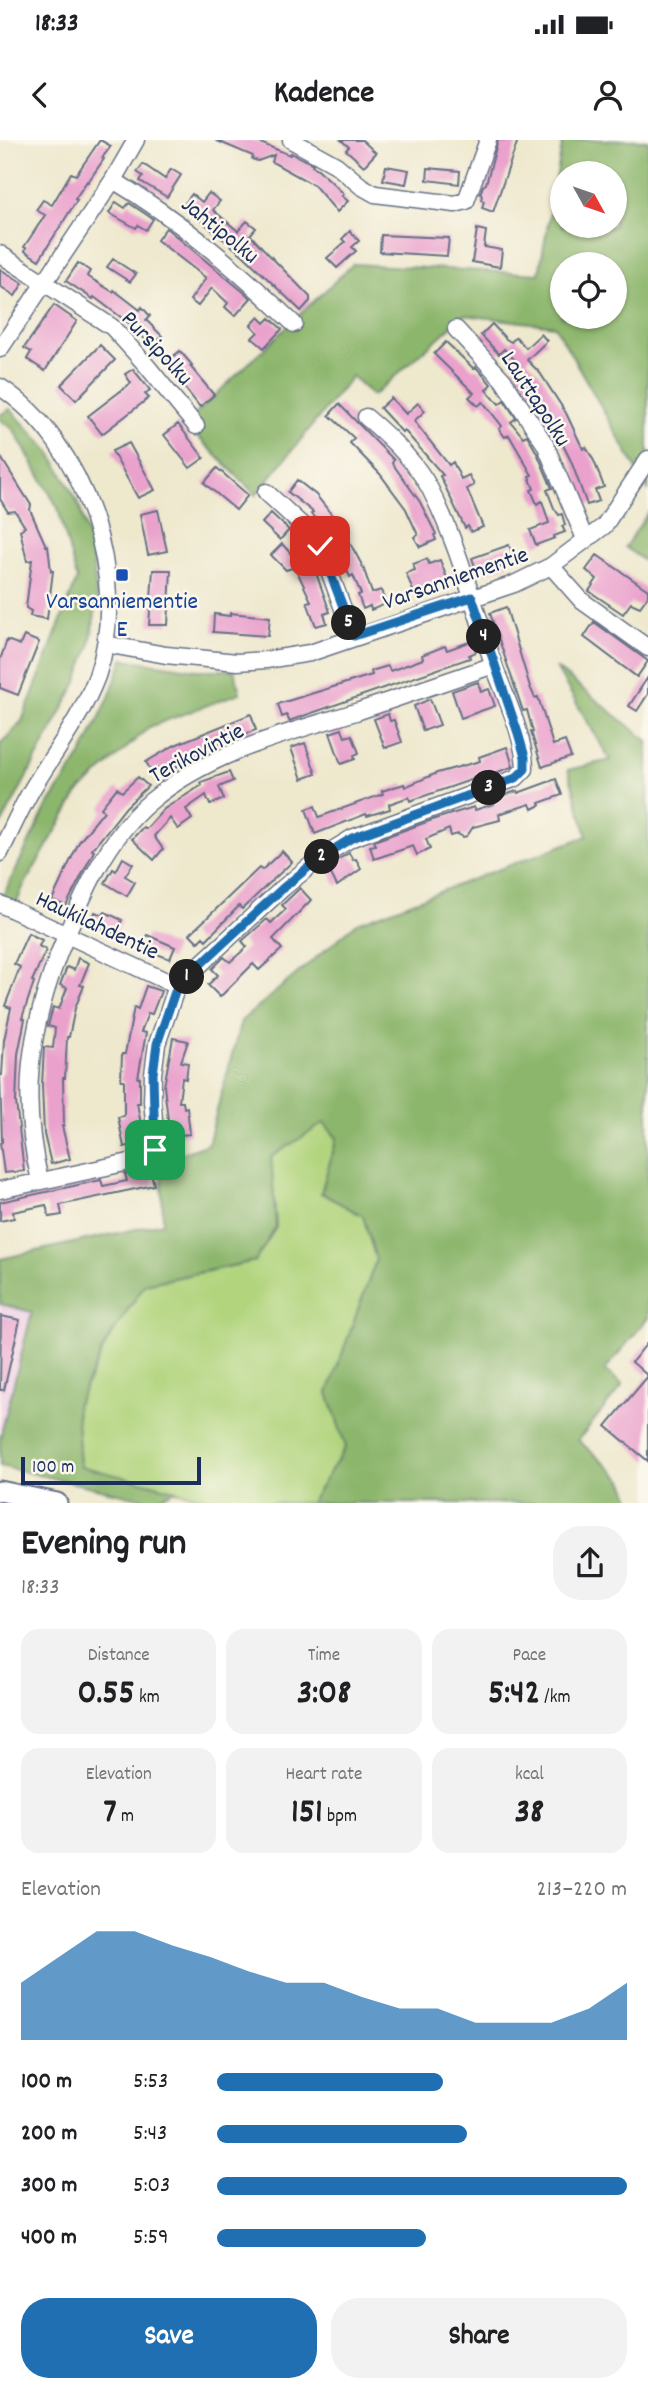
<!DOCTYPE html>
<meta charset="utf-8">
<style>
body{margin:0;font-family:Dekko,sans-serif;background:#f2f2f2;color:#202124;height:100vh;display:flex;flex-direction:column;font-size:26px;white-space:nowrap}
*{box-sizing:border-box;margin:0}
p{font-size:23px;color:#757577}
.icon{flex:none;width:38px;height:38px;fill:none;stroke:currentColor;stroke-width:2;stroke-linecap:round;stroke-linejoin:round}
.map{position:relative;height:1363px;overflow:hidden}
.drawer{display:flex;flex-direction:column;background:#fff;flex:1}
.drawer>*{flex:none}
.needle{width:46px;rotate:130deg}
.controls{position:absolute;left:550px;top:21px;display:grid;gap:14px}
.controls a{display:grid;place-items:center;width:77px;height:77px;border-radius:50%;background:#fff;box-shadow:0 2px 5px #0004;font-size:35px}
.scale{position:absolute;left:21px;bottom:18px;width:180px;box-sizing:border-box;padding-left:7px;border:4px solid #1b2f5e;border-top:0;font-size:19px;line-height:24px;white-space:nowrap;color:#1b2f5e;-webkit-text-stroke:5px #fbf7ec;paint-order:stroke}
.pin{position:absolute;display:grid;place-items:center;width:60px;height:60px;color:#fff;margin:-30px;border-radius:14px;box-shadow:0 4px 10px #0006}
.km{position:absolute;width:35px;height:35px;margin:-18px;border-radius:50%;background:#222;color:#fff;font-size:19px;line-height:35px;text-align:center}
.round{display:grid;place-items:center;flex:none;width:74px;height:74px;border-radius:28px;background:#f2f2f2}
.overview{display:flex;align-items:center;justify-content:space-between;height:119px;padding:0 21px}
h1{font-size:38px;font-weight:800;line-height:52px}
.stats{display:grid;grid-template-columns:repeat(3,1fr);gap:10px;height:119px;padding:7px 21px}
.stats div{display:grid;align-content:center;border-radius:18px;background:#f2f2f2;text-align:center}
.stats b{font-size:35px;font-weight:800}
.stats small{font-size:19px;font-weight:400}
.stats p{font-size:19px}
.chart{height:196px;padding:14px 21px}
.chart p{display:flex;justify-content:space-between}
.chart svg{width:100%;height:126px;margin-top:7px;fill:#1f6fb2;opacity:.7}
.cta{display:flex;gap:14px;margin-top:auto;padding:14px 21px}
.cta a{flex:1;height:80px;border-radius:28px;background:#1f6fb2;color:#fff;font-size:28px;font-weight:800;line-height:80px;text-align:center}
.cta a+a{background:#f2f2f2;color:#202124}
ul{padding:0 21px;list-style:none;font-size:23px}
li{display:grid;grid-template-columns:112px 84px 1fr;align-items:center;height:52px}
li i{height:18px;border-radius:9px;background:#1f6fb2}
.status{display:flex;justify-content:space-between;align-items:center;height:49px;padding:0 35px;background:#fff;direction:ltr}
.status svg{height:19px;fill:currentColor}
header{display:flex;justify-content:space-between;align-items:center;height:91px;padding:0 21px;background:#fff;font-size:32px;font-weight:800}
.map>svg:first-child{display:block}
.built{fill:#efd0e6}
.green{fill:#b1d47d;stroke:#66826e;stroke-width:2}
.forest{fill:#8cb66c;stroke:#547265;stroke-width:2;fill-rule:evenodd}
.building{fill:#eaa2cd}
.lines{fill:none;stroke-linecap:round;stroke-linejoin:round}
.minor-casing{stroke:#657085;stroke-width:19}
.major-casing{stroke:#657085;stroke-width:23}
.minor{stroke:#fff;stroke-width:16}
.major{stroke:#fff;stroke-width:19}
.route-casing{stroke:#fff;stroke-width:14}
.route{stroke:#1f6fb2;stroke-width:9}
.transit-dot{fill:#1a4fb4;stroke:#fbf7ec;stroke-width:2.5}
.labels{text-anchor:middle;stroke-width:5;stroke-linejoin:round;paint-order:stroke}
.street-label{font-size:24px;fill:#1b2f5e;stroke:#fbf7ec}
.transit-label{font-size:24px;fill:#164399;stroke:#fbf7ec}
</style>
<div class="status"><b>18:33</b><svg viewBox="0 0 49 12"><path d="M0 12V9h3v3zM5 12V6h3v6zM10 12V3h3v9zM15 12V0h3v12zM26 1h20v11H26zM47 4h2v5h-2z"/></svg></div>
<header><svg class="icon" aria-label="back" viewBox="0 0 24 24"><path d="M15 5l-7 7 7 7"/></svg>Kadence<svg class="icon" aria-label="person" viewBox="0 0 24 24"><circle cx="12" cy="8" r="4"/><path d="M4 21q1-7 8-7t8 7"/></svg></header>
<div class="map">
<svg width="648" height="1363" viewBox="0 0 648 1363">
<rect width="100%" height="100%" fill="#fbf7ec"/>
<filter id="ink" filterUnits="userSpaceOnUse"><feTurbulence type="fractalNoise" baseFrequency=".0143" numOctaves="2"/><feDisplacementMap in="SourceGraphic" scale="14" xChannelSelector="R" yChannelSelector="G"/><feConvolveMatrix kernelMatrix="1 2 1 2 8 2 1 2 1" color-interpolation-filters="sRGB"/></filter>
<filter id="wash" filterUnits="userSpaceOnUse"><feTurbulence type="fractalNoise" baseFrequency=".00686" numOctaves="4" result="noise"/><feDisplacementMap in="SourceGraphic" scale="28" xChannelSelector="R" yChannelSelector="G"/><feGaussianBlur stdDeviation="1.57" result="paint"/><feColorMatrix in="noise" values="0 0 0 0 0 0 0 0 0 0 0 0 0 0 0 0 0 1.4 0 .05"/><feComposite in="paint" operator="in"/></filter>
<g filter="url(#wash)">
<rect width="100%" height="100%" fill="#eee8cd"/>
<path class="built" d="M0 1164 32 1171 2 1298H0Z"/>
<path class="green" d="M324 982 337 998 321 1053 393 1023 376 1120 328 1253 346 1307 313 1363H230L121 1339 80 1326 76 1266 106 1204 145 1144 255 1121 276 1087 271 1017Z"/>
<path class="forest" d="M563 0H648V349L555 186 464 175 373 256 352 236 256 355 185 284 353 124 539 134ZM562 33H614V86H562ZM562 124H614V177H562Z
M10 269 51 313 79 365 91 407 97 460 90 505 77 542 0 687V605L22 581 77 439 58 368 13 289 0 280V275Z
M648 373V424L625 407Z
M123 519 197 530H234L240 553 149 587 78 653 22 749 17 763 2 758 45 670 82 614 108 560Z
M556 528 648 601V1178L605 1230 623 1245 578 1300 623 1340 633 1363H310L346 1307 328 1253 376 1120 363 1076 321 1053 337 998 324 983 271 1017 276 1087 255 1121 145 1144 106 1203 76 1266 80 1326 176 1350 152 1361 0 1326V1298L32 1172 0 1164V1119L163 1083 161 1021 208 1004 241 881 357 783 587 696 568 630 610 620Z"/>
<g id="blocks">
<path class="building" d="M100 0 111 6 102 18 104 19 88 42 87 41 75 59 77 60 39 120 25 111 26 108 24 107 45 75 36 70 43 60 52 65 71 33 76 35Z
M215 0H253L290 15 291 13 313 24 312 26 318 29 344 54 342 56 348 61 337 72 314 45 272 22 274 15 258 21 252 19 253 16Z
M341 0H362L376 13 364 26 346 10 349 7Z
M498 0H518L493 72 482 68 484 61 481 60 482 55 480 54 483 46 486 44Z
M143 24 165 39 171 29 181 35 167 57 140 41 143 36 137 32Z
M386 26 409 30 406 44 383 40Z
M428 28 460 31 459 44 427 40Z
M209 53 220 61 213 70 238 91 247 81 256 88 250 95 310 157V161L301 171 244 116 183 66 192 54 202 62Z
M116 62 125 68 129 63 153 79 146 90 138 85 136 88 109 73Z
M166 88 251 158 235 176 225 167 228 163 212 148 198 166 190 160 206 138 157 100Z
M477 89 486 91 484 107 502 110 500 127 472 122Z
M350 91 359 101 352 107 356 111 337 128 327 118 345 102 342 99Z
M381 95 449 98 447 116 380 112Z
M113 119 136 134 130 142 107 127Z
M78 123 90 131 87 136 113 152 114 150 140 170 142 167 150 176 146 180 162 196 151 206 130 184 94 157 93 159 66 141Z
M0 129 23 143 15 156 0 146Z
M54 165 77 181 45 231 27 219 31 212 24 208Z
M259 177 265 183 270 178 282 189 264 208 252 198 258 192 251 185Z
M492 184 506 199 511 202 516 197 526 208 541 194 547 201 527 220 540 233 566 273 583 309 586 307 594 321 604 347 595 350 599 361 587 365 571 321 556 291 536 259 537 258 513 229 519 224 504 209 499 214 481 195Z
M446 202 474 229 476 227 491 244 486 250 499 264 504 260 516 278 511 282 523 297 527 295 538 315 552 348 547 350 554 368 559 375 562 374 565 385 562 386 565 392 554 396 555 398 536 405 530 390 549 383 542 361 537 364 531 350 534 349 529 336 532 335 509 295 505 297 499 289 502 286 483 262 478 266 469 257 474 253 434 214Z
M100 205 115 220 76 260 61 245Z
M180 211 192 225 190 226 214 255 200 267 165 223Z
M133 229 150 250 145 254 149 258 102 294 88 276 131 243 125 234Z
M391 258 406 274 418 263 425 271 414 281 449 325 453 322 461 339 469 335 474 345 467 349 483 387 471 392 468 386 465 388 440 336 443 335 404 290 402 292 380 268Z
M339 264 394 320 392 323 420 362 436 394 434 395 436 400 420 407 414 397 418 395 406 369 380 334 350 303 354 298 329 275Z
M178 284 204 318 190 328 164 295Z
M129 303 155 350 138 358 112 311Z
M0 316 31 365 30 370 46 406H48L51 431H53L47 479 30 476 31 471 26 468 32 420 27 421 20 390 25 387 15 371 8 372 0 359Z
M217 328 248 355 236 370 204 343Z
M297 340 316 355 340 385 347 402 349 401 363 427 372 453 381 450 386 464 371 470 370 466 363 469 358 455 361 454 353 435 350 437 336 407 339 400 326 385 323 388 311 374 313 372 288 352Z
M158 370 167 411 148 415 140 374Z
M271 373 289 390 280 400 262 383Z
M282 404 295 418 308 412 318 432 316 433 330 472 324 474 327 483 316 486 307 462 311 461 295 427 286 430 271 415Z
M509 405 514 418 508 420 509 424 478 435 472 418Z
M597 415 648 450V456L640 467 631 463 623 474 589 451 597 439 586 430Z
M427 419 429 424 440 420 448 441 414 453 406 433 415 430 413 424Z
M153 430H171L168 485H149Z
M506 467 530 547 535 558 538 557 553 605 565 601 571 617 542 627 531 592H533L527 570 523 571 490 473Z
M230 473 270 477 268 496 213 492 214 474 230 476Z
M594 482 648 521 637 537 584 497Z
M24 496 39 502 18 555 0 548V520L7 500 20 505Z
M472 501 476 512 469 515 470 518 289 581 287 575 282 577 278 564 372 535 371 531 388 526 390 531 423 519 422 515 445 506 447 510Z
M648 537V554L637 571 629 566Z
M478 542 481 552 489 549 495 566 461 578 452 551Z
M430 559 440 585 423 591 414 566Z
M251 574 256 590 223 602 176 624 178 626 164 634 160 627 152 632 146 622 175 605Z
M388 574 390 581 394 580 402 602 385 608 374 579Z
M342 589 345 597 352 595 359 613 354 615 355 619 341 624 330 593Z
M305 603 316 634 302 639 291 608Z
M507 607 513 626 512 627 492 634 490 631 473 637 474 639 410 661 409 657 389 664 390 669 367 676 366 674 315 694 306 669 315 666 319 677 383 654 382 651 404 644 405 647 437 633 480 621 479 617Z
M229 632 233 641 219 647 224 659 210 665 206 655 186 669 192 679 178 689 170 678 154 696 163 709 154 720 132 699 143 687 146 689 164 669 202 645 201 642Z
M138 637 148 646 126 667 92 710 94 711 66 766 52 760 79 702 104 671 101 668 117 648 122 652Z
M556 639 562 655 539 663 540 665 532 669 530 664 499 674 500 680 473 687 467 696 463 697 458 694 451 696 449 689 426 699 430 709 417 715 413 706 374 719 370 706 376 705 374 701 435 679 474 667 475 670 494 664 493 659 517 651 518 653Z
M282 711 292 722 242 769 239 766 206 800 203 797 198 802 190 794 259 728 262 730Z
M349 713 353 720 356 719 361 729 337 746 330 732 335 728 332 723Z
M123 718 133 724 125 736 135 742 127 756 105 743 113 729 116 731Z
M300 748 311 760 273 799 282 809 259 830 253 824 220 857 208 845 218 835 212 829 224 817 230 822 247 807 242 801 267 779 271 783 286 769 282 765Z
M95 772 103 775 105 772 122 780 116 794 90 785Z
M28 793 42 800 39 806 46 810 32 841 34 842 22 878 25 879 18 914 16 962 24 1031 4 1033 0 1003 2 1002 0 935H2L4 900 11 868 5 866 20 827 14 824Z
M147 795 175 807 170 819 141 808Z
M78 818 89 823 80 845 84 846 75 868 69 897H67L65 938H63L64 986H62L70 1019 51 1024 44 994 42 945 44 907 53 908 55 888 48 886 53 867 59 869 67 848 60 845 67 827 74 830Z
M146 846 161 851 152 874 148 873 141 892 146 893 138 938H140V963H137L142 990 135 992 137 1004 124 1007 118 977 124 976V940H121L122 914H125L134 867 138 869Z
M173 898 188 901 181 922 188 923 186 939 182 938 179 962H183L184 968 187 967 190 994 170 996 164 946Z
M150 1028 154 1045 60 1065 62 1075 49 1077 46 1065 13 1072 14 1078 0 1081V1062L101 1040 103 1046 127 1041 125 1034Z
M1 1176 20 1180 4 1250H0Z
M648 1202V1236L632 1222Z
M648 1236V1321L606 1286Z"/>
</g>
</g>
<g filter="url(#ink)">
<use href="#blocks" fill-opacity="0" stroke="#657085" stroke-width="2"/>
<g class="lines">
<defs>
<path id="minor" d="M291 0 336 25 361 46 375 54 455 64 466 61 488 0
M113 40C180 80 238 130 294 184
M0 114 112 187 147 226 196 286
M456 189 503 240 545 304 585 399
M0 209 113 40 136 0
M0 247C85 302 131 440 97 536 82 576 56 610 34 646 21 667 11 691 0 713
M266 352 305 388 320 406 353 496
M551 426 582 461 648 508
M105 504 166 515 237 522 266 520 310 513 514 444 551 426 604 386 648 319
M0 764 177 846
M40 1041C20 958 29 892 59 813 81 759 105 699 151 661 209 612 288 593 359 571 404 556 449 540 494 525
M0 1050 148 1018 155 1009 156 999 152 961 153 934 157 904 177 846 283 748 321 717 352 698 516 638 525 629C524 594 506 559 494 526 474 468 459 405 430 349 416 322 390 297 366 277"/>
<path id="major" d="M0 1351 57 1363"/>
</defs>
<use href="#minor" class="minor-casing"/>
<use href="#major" class="major-casing"/>
<use href="#minor" class="minor"/>
<use href="#major" class="major"/>
</g>
</g>
<g class="lines" filter="url(#ink)">
<defs>
<path id="route" d="M155 1010 153 934 157 904 177 846 283 748 321 717 352 698 516 638 525 629V617L518 593 472 457 354 496 320 406"/>
</defs>
<use href="#route" class="route-casing"/>
<use href="#route" class="route"/>
</g>
<rect class="transit-dot" x="115" y="428" width="14" height="14" rx="3.5"/>
<g class="labels">
<g class="street-label">
<text transform="translate(221 89) rotate(39)" y="8">Jahtipolku</text>
<text transform="translate(158 207) rotate(47)" y="8">Pursipolku</text>
<text transform="translate(537 258) rotate(57)" y="8">Lauttapolku</text>
<text transform="translate(455 437) rotate(-19)" y="8">Varsanniementie</text>
<text transform="translate(196 612) rotate(-28)" y="8">Terikovintie</text>
<text transform="translate(98 784) rotate(25)" y="8">Haukilahdentie</text>
</g>
<g class="transit-label">
<text x="122" y="468">Varsanniementie<tspan x="122" dy="28">E</tspan></text>
</g>
</g>
</svg>
<div class="controls">
<a><svg class="needle" viewBox="-14 -14 28 28"><path d="M0-13l5 13h-10z" fill="#e53935"/><path d="M0 13l5-13h-10z" fill="#757577"/></svg></a>
<a><svg class="icon" aria-label="locate" viewBox="0 0 24 24"><circle cx="12" cy="12" r="6"/><path d="M12 2v4M12 18v4M2 12h4M18 12h4"/></svg></a>
</div>
<div class="scale">100 m</div>
<div class="pin" style="left:155px;top:1010px;background:#1e9e55"><svg class="icon" aria-label="arrive" viewBox="0 0 24 24"><path d="M6 21V4h12l-3 4 3 4H6"/></svg></div>
<div class="pin" style="left:320px;top:406px;background:#d93025"><svg class="icon" aria-label="check" viewBox="0 0 24 24"><path d="M5 12l5 5 9-10"/></svg></div>
<b class="km" style="left:187px;top:837px">1</b>
<b class="km" style="left:322px;top:717px">2</b>
<b class="km" style="left:489px;top:648px">3</b>
<b class="km" style="left:484px;top:497px">4</b>
<b class="km" style="left:349px;top:483px">5</b>
</div>
<section class="drawer">
<div class="overview"><div><h1>Evening run</h1><p>18:33</p></div><a class="round"><svg class="icon" aria-label="share" viewBox="0 0 24 24"><path d="M12 15V3M7 8l5-5 5 5M5 13v7h14v-7"/></svg></a></div>
<div class="stats">
<div><p>Distance</p><b>0.55<small> km</small></b></div>
<div><p>Time</p><b>3:08</b></div>
<div><p>Pace</p><b>5:42<small> /km</small></b></div>
</div>
<div class="stats">
<div><p>Elevation</p><b>7<small> m</small></b></div>
<div><p>Heart rate</p><b>151<small> bpm</small></b></div>
<div><p>kcal</p><b>38</b></div>
</div>
<div class="chart"><p><span>Elevation</span>213–220 m</p>
<svg viewBox="0 0 160 44" preserveAspectRatio="none"><path d="M0 44V24L10 15L20 6L30 6L40 11L50 15L60 20L70 24L80 24L90 29L100 33L110 33L120 38L130 38L140 38L150 33L160 24V44z"/></svg>
</div>
<ul>
<li><b>100 m</b>5:53<i style="width:55%"></i></li>
<li><b>200 m</b>5:43<i style="width:61%"></i></li>
<li><b>300 m</b>5:03<i style="width:100%"></i></li>
<li><b>400 m</b>5:59<i style="width:51%"></i></li>
</ul>
<div class="cta"><a>Save</a><a>Share</a></div>
</section>
